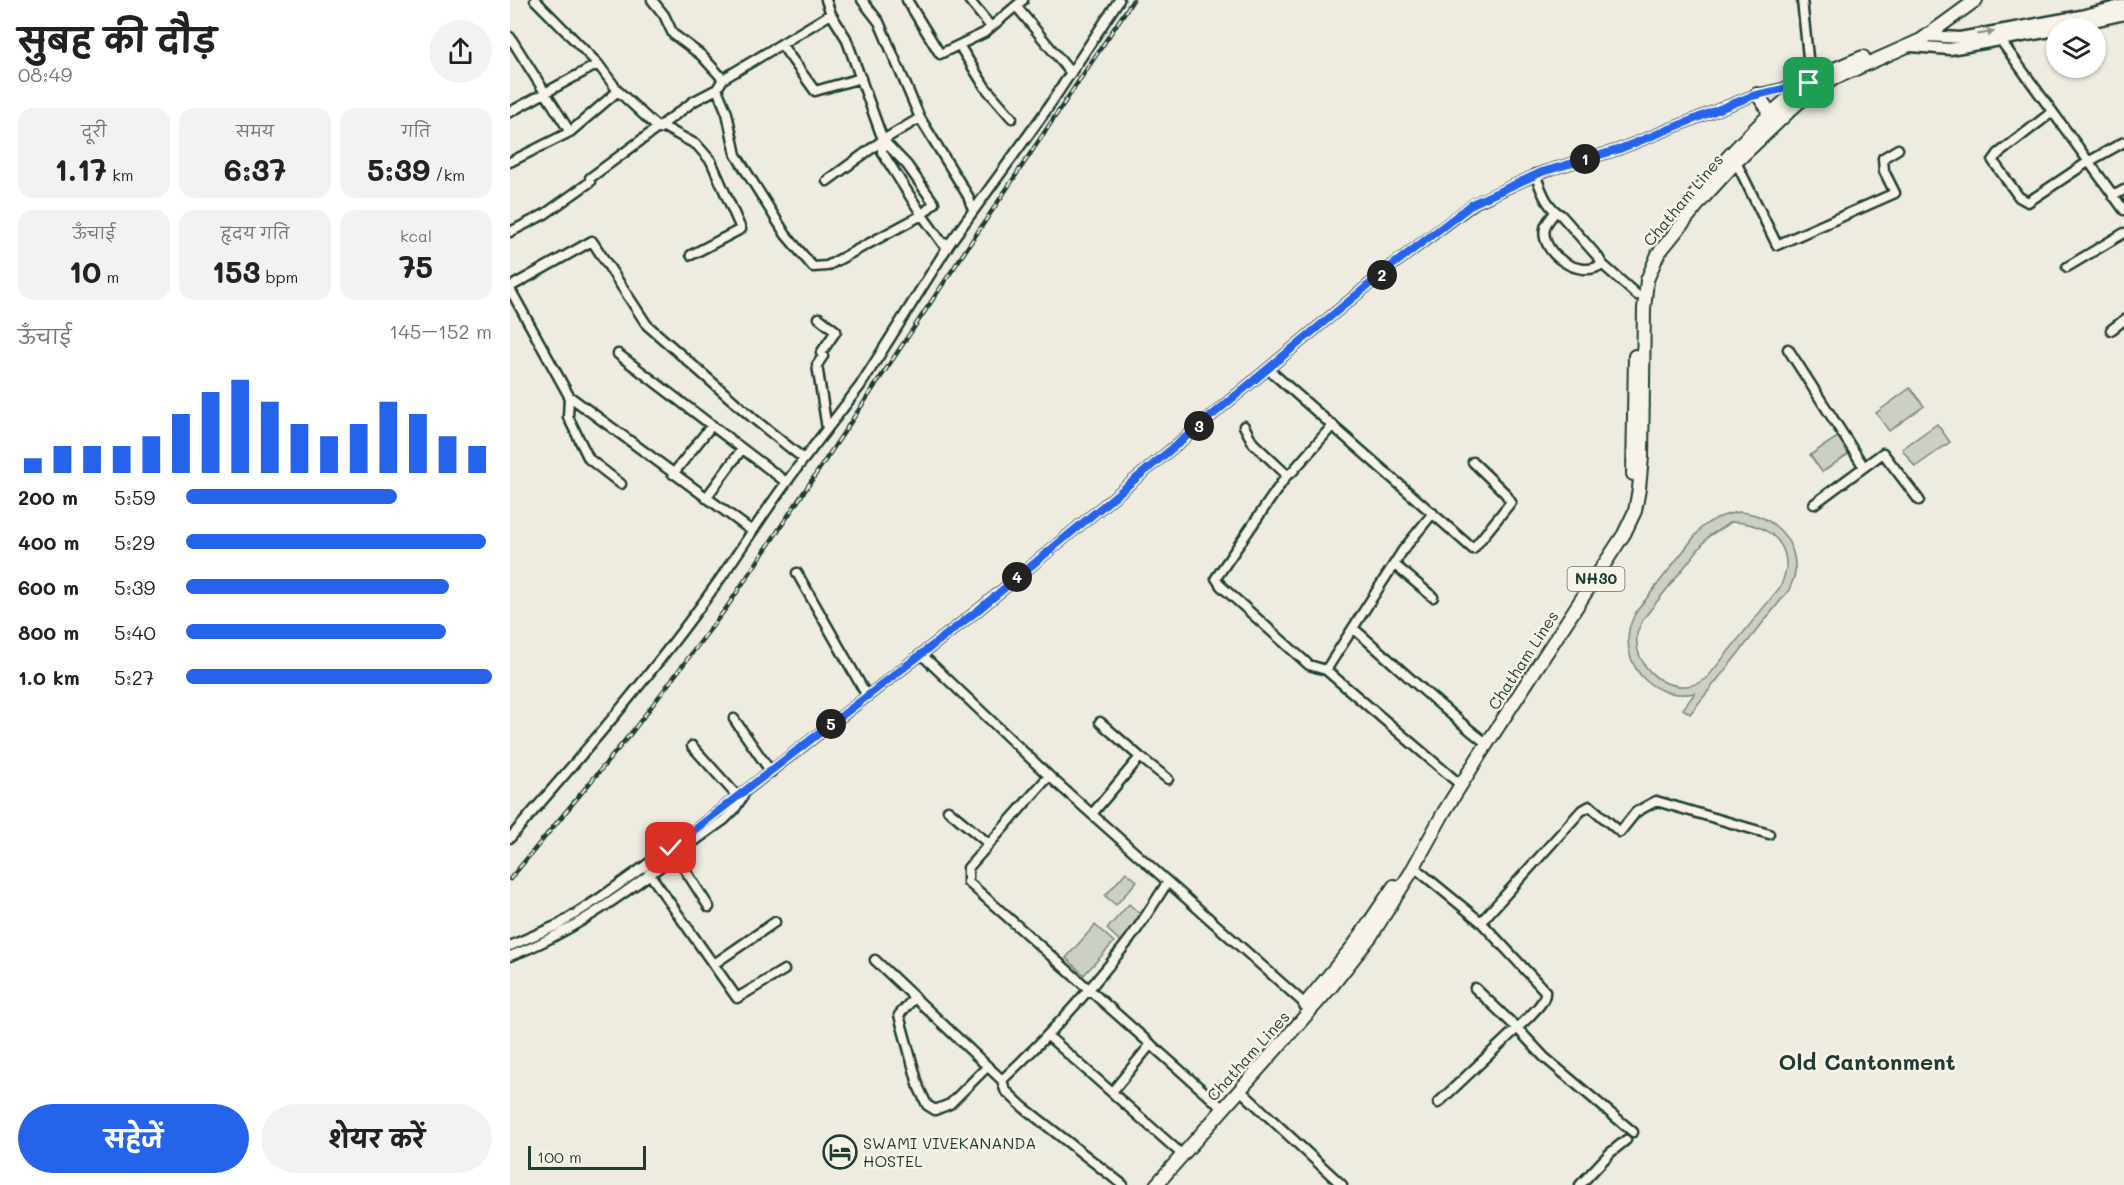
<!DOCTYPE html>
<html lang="hi">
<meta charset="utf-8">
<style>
body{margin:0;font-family:Mali,"Playpen Sans Deva",sans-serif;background:#f2f2f2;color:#222;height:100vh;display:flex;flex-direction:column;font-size:22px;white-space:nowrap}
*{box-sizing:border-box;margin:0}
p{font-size:20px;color:#767676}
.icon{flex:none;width:33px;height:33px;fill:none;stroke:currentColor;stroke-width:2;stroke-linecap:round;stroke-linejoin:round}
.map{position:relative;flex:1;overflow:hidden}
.sheet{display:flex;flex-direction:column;background:#fff;width:510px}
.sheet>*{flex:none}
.tools{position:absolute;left:1536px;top:18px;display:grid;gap:12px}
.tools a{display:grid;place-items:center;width:60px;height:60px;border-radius:50%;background:#fff;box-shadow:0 2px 4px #0004;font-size:30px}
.scale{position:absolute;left:18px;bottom:15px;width:118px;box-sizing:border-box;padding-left:6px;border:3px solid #1f3d34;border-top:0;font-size:16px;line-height:21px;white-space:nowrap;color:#1f3d34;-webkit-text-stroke:4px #f7f3e8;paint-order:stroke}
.pin{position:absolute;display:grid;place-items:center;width:51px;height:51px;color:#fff;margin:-26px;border-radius:12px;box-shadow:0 3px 9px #0006}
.km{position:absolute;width:30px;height:30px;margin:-15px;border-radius:50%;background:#222;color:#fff;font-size:16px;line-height:30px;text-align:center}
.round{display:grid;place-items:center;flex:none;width:63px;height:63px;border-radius:32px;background:#f2f2f2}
.overview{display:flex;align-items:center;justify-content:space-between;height:102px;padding:0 18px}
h1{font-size:33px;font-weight:700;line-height:45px}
.figures{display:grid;grid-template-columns:repeat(3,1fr);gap:9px;height:102px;padding:6px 18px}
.figures div{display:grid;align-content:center;border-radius:15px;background:#f2f2f2;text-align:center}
.figures b{font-size:30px;font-weight:700}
.figures small{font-size:16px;font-weight:400}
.figures p{font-size:16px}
.chart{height:168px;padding:12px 18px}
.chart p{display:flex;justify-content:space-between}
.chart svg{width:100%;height:108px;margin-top:6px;stroke:#2563eb;stroke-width:6}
.button{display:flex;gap:12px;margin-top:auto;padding:12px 18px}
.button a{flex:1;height:69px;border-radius:36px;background:#2563eb;color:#fff;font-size:24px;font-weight:700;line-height:69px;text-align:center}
.button a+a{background:#f2f2f2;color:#222}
ul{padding:0 18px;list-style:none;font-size:20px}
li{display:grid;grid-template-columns:96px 72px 1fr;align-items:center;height:45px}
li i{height:15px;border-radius:8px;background:#2563eb}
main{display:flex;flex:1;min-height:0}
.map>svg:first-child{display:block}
.green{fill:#cccfc4;stroke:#76867c;stroke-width:1.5;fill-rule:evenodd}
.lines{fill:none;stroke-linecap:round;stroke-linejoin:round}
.minor-casing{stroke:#1f3d34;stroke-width:13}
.major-casing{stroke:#1f3d34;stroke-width:15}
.highway-casing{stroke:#1f3d34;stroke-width:16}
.minor{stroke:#f7f3e8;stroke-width:8}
.major{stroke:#f7f3e8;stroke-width:10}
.highway{stroke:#f7f3e8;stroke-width:12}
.rail-casing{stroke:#1f3d34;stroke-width:4.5}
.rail{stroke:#f7f3e8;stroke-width:2;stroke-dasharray:7;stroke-linecap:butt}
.oneway{fill:#8b988e}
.route-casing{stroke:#fff;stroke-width:12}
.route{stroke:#2563eb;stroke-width:8}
.labels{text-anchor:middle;stroke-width:5;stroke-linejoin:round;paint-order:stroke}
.shield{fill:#f7f3e8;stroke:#60746a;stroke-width:1.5}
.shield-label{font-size:15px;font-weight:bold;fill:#1f3d34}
.street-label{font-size:16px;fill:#1f3d34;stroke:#f7f3e8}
.poi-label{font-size:16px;fill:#1f3d34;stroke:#f7f3e8;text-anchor:start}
.district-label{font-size:22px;font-weight:bold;fill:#1f3d34;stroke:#f7f3e8}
</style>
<main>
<section class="sheet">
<div class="overview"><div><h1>सुबह की दौड़</h1><p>08:49</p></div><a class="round"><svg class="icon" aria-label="share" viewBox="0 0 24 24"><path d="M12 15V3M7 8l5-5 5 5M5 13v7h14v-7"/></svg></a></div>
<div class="figures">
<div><p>दूरी</p><b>1.17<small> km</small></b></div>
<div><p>समय</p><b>6:37</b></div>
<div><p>गति</p><b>5:39<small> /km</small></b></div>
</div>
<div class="figures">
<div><p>ऊँचाई</p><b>10<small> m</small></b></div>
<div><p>हृदय गति</p><b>153<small> bpm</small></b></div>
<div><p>kcal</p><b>75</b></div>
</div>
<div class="chart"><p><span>ऊँचाई</span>145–152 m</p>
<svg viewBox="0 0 160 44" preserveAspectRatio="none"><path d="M5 44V38M15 44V33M25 44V33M35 44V33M45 44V29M55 44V20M65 44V11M75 44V6M85 44V15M95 44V24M105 44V29M115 44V24M125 44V15M135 44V20M145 44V29M155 44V33"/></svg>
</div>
<ul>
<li><b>200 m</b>5:59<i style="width:69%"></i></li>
<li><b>400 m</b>5:29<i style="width:98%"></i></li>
<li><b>600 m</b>5:39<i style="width:86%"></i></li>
<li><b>800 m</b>5:40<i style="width:85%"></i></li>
<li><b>1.0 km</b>5:27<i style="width:100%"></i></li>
</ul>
<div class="button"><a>सहेजें</a><a>शेयर करें</a></div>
</section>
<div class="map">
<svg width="1614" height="1185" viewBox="0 0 1614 1185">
<rect width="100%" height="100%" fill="#eeece1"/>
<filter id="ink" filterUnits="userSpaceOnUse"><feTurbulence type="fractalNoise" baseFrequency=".0167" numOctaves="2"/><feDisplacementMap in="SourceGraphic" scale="12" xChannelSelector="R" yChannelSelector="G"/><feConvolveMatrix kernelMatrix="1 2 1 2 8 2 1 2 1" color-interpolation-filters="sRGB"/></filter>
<g filter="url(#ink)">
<path class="green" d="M1400 388 1414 406 1379 431 1366 413Z
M1427 424 1440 442 1405 467 1392 449Z
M1329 436 1340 453 1312 472 1300 455Z
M1229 512C1261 514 1287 538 1285 572 1285 578 1281 584 1279 590L1180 714 1173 709 1185 693C1146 701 1112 670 1119 630 1120 624 1123 618 1126 612L1192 527C1204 518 1214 514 1229 512ZM1221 522C1248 522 1278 536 1276 568 1275 574 1273 580 1271 586L1197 678C1190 682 1184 686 1175 686 1148 687 1124 663 1127 635 1127 630 1131 624 1134 618L1199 536Z
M616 872 627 881 606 905 595 896Z
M619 904 633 917 611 942 597 929Z
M585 925 604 942 574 975 556 958Z"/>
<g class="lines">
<defs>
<path id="minor" d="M25 0 88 64 108 91 149 129
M142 0 154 15 163 34 191 55 213 79
M316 0 321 14
M352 0 369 22 410 118 458 196 463 210
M397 0 430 54 474 33 513 0
M459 0 481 27
M1292 0 1301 86
M506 6 561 73
M0 37 60 132 108 91
M1491 41 1614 210
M271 44 305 91 351 78
M449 45 475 87 502 118
M0 112 88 64
M1542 112 1488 154 1483 161 1509 197 1518 202 1578 162 1614 142
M152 126 187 145 201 161 231 229 181 255
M373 140 372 152 412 215 433 244 440 243
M0 162 60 132
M1226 162 1267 245 1385 193 1374 171 1373 158 1388 149
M1025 174C1031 189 1036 207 1051 215L1088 257 1092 264 1127 295
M317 181 373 140 410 118
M1603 196 1614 190
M1045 212C1042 217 1036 222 1035 228 1029 252 1070 281 1092 264
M0 232 35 214 80 182V178L184 101 207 89 213 79 321 14 336 38 373 140 397 165 424 203 412 215 317 266 303 267 276 235 226 155 217 113 207 89
M1557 267 1614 233
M0 287 82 241 137 325 244 419 294 459C262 499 235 544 205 586 142 675 71 756 0 838
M0 289 59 396 242 531
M1601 330 1614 320
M1278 349 1354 467
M108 354 276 482
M758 369 963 549 1001 502 995 493 963 462
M59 396 58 417 79 459 111 484
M823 425 782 472 777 475 706 578 711 586 799 665 816 670 946 781
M734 426 743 443 777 475
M317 429 350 386 440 243 535 112 609 0
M294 459 317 429 307 365 313 356 311 353 326 331 309 318
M163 474 202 425
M196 498 232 449
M1304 504 1373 453 1409 500
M885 565 923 597
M287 573 357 696
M843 628C886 665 927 704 971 739
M411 654 539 776 458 868V882L708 1104
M816 670 893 550 923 513
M224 719 261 772
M590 722 630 757
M182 746 228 797
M539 776 795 1004
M438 810 479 844
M582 814 630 757 658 779
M165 854 199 907
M904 867 971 922 1035 991C1036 1001 1026 1009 1020 1016L928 1103
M139 873 227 998 274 970
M971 922 1071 811 1080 806 1110 832 1126 812 1146 801 1259 834
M0 946 48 925 90 898 181 833 467 611 880 267 965 203 1032 172 1107 150 1247 94 1293 84
M0 956C79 927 145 868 214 820L224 810 233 796
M365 960 492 1080 495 1090 513 1107 613 1185
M204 964 265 922
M965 988 1007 1028 1034 1057 1123 1132
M404 998 389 1015 409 1088 417 1105 425 1110 440 1104 477 1067
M538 1036 667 1150
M492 1080C537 1038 578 993 616 944 631 925 644 903 657 883
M730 1090 832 1185
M602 1092 641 1044
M1070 1185 1100 1153 1116 1140"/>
<path id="major" d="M1552 28 1614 14
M1418 36 1450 38 1571 16 1614 5
M1401 46 1440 49 1546 30"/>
<path id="highway" d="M1247 94 1257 108 1258 118
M1185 195C1215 159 1263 106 1302 81 1318 71 1335 64 1353 57
M1123 474 1125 356
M795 1004 844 945 884 886
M646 1185 821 987 861 936 900 874 934 812 969 756 1114 534 1125 511 1129 489 1132 457 1134 309 1137 280 1148 254 1194 197 1226 162 1289 102 1323 79 1411 40 1466 0"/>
</defs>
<use href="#minor" class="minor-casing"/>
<use href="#major" class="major-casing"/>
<use href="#highway" class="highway-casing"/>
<use href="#minor" class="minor"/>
<use href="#major" class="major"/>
<use href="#highway" class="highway"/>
<defs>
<path id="rail" d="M0 879 122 732 217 607 623 0"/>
</defs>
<use href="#rail" class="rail-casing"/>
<use href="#rail" class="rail"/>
</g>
<defs><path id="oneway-solid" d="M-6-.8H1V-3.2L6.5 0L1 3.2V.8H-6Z" transform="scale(1.5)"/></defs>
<use class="oneway" href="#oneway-solid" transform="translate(1476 33) rotate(-10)"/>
</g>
<g class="lines" filter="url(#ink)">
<defs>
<path id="route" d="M161 848 467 611 880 267 964 203 1032 172 1107 150 1242 96 1299 83"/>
</defs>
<use href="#route" class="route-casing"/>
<use href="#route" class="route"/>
</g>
<defs>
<symbol id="hotel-ring" viewBox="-11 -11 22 22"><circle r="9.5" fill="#f7f3e8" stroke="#1f3d34" stroke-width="1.5"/><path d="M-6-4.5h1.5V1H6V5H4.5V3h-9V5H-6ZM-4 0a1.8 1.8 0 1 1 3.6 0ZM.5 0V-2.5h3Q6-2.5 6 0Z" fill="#1f3d34"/></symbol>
</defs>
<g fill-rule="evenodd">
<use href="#hotel-ring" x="311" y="1133" width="38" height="38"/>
</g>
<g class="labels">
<rect class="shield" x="1057.5" y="567" width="57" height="24" rx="4.5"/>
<g class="shield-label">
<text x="1086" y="584">NH30</text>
</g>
<g class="street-label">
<text transform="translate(1173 200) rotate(-50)" y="6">Chatham Lines</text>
<text transform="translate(1013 660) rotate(-57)" y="6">Chatham Lines</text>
<text transform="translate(738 1056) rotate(-48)" y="6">Chatham Lines</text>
</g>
<g class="poi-label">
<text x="353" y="1149">SWAMI VIVEKANANDA<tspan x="353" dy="18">HOSTEL</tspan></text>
</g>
<g class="district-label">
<text x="1357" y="1070">Old Cantonment</text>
</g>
</g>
</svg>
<div class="tools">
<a><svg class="icon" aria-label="layers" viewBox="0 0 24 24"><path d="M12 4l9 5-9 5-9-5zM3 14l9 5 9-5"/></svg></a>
</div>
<div class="scale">100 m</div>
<div class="pin" style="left:1299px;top:83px;background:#1e9e55"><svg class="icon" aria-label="arrive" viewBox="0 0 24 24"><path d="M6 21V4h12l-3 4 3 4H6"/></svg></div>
<div class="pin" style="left:161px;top:848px;background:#d93025"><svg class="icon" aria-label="check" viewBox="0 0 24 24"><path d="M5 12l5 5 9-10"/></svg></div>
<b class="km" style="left:1075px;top:159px">1</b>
<b class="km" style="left:872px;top:275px">2</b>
<b class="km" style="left:689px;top:426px">3</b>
<b class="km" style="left:507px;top:577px">4</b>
<b class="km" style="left:321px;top:724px">5</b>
</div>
</main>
